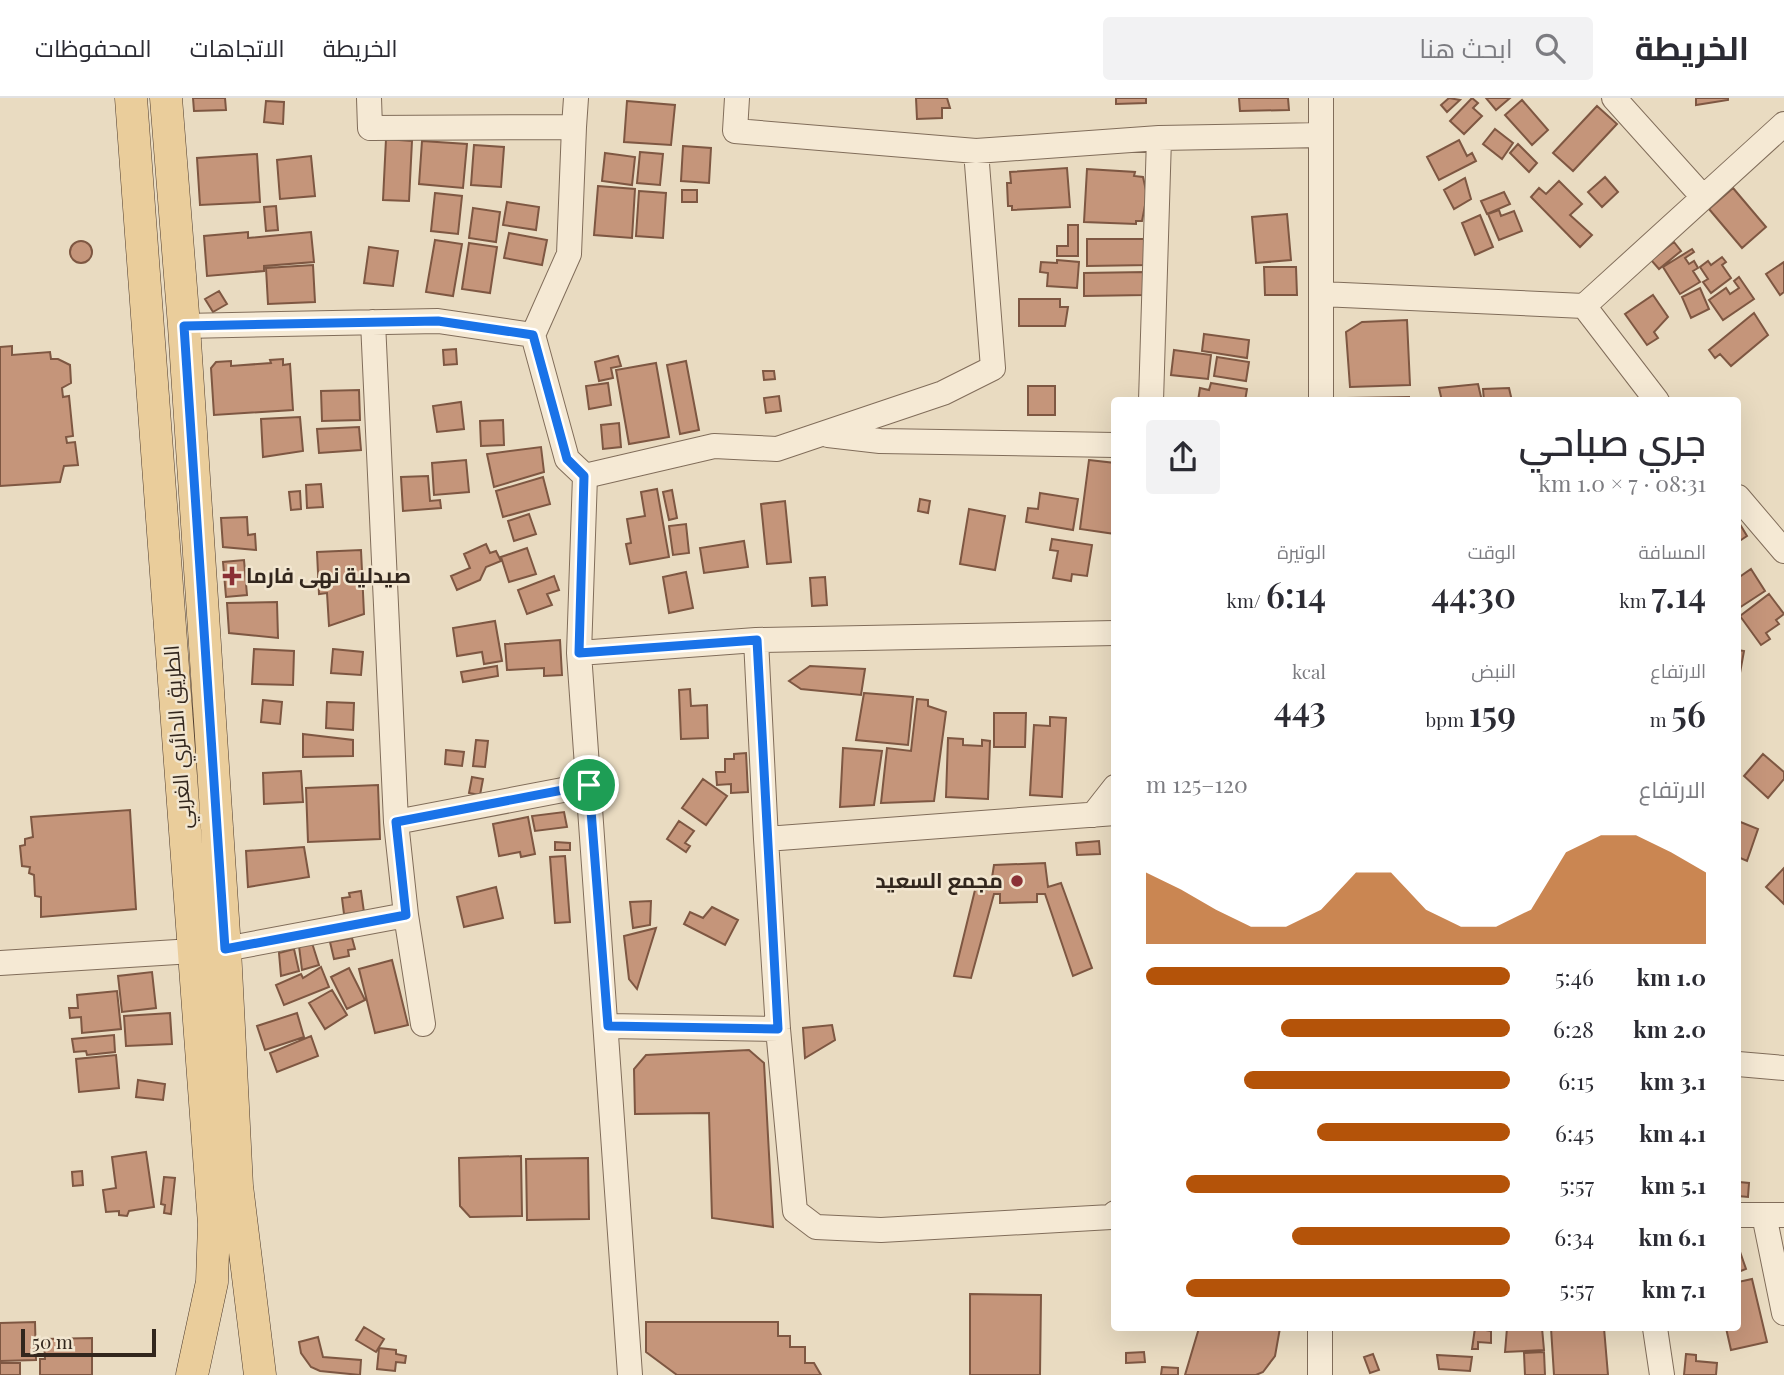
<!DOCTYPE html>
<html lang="ar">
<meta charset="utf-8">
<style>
body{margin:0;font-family:"Playfair Display",Cairo,serif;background:#f2f2f3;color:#2b2b33;direction:rtl;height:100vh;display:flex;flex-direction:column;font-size:26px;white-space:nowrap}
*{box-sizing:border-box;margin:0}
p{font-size:23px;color:#7c7c81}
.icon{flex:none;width:38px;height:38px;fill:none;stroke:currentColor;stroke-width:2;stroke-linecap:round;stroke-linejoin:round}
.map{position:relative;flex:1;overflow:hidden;direction:ltr}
.panel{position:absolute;left:1111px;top:299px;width:630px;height:934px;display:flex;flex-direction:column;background:#fff;border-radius:7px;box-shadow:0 7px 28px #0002;direction:rtl}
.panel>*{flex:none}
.scale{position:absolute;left:21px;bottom:18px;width:135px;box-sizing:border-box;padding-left:7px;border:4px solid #32261d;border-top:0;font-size:19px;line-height:24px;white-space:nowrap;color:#32261d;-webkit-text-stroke:5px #f2e6d0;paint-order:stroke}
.pin{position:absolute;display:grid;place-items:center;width:60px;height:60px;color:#fff;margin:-30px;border:4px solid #fff;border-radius:50%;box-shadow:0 2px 7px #0007}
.round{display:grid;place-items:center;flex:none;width:74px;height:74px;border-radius:7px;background:#f2f2f3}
.summary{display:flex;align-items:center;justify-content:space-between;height:119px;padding:0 35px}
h1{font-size:38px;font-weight:600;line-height:52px}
.figures{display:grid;grid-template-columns:repeat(3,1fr);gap:10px;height:119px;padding:7px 35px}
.figures div{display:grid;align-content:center}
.figures b{font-size:35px;font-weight:600}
.figures small{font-size:19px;font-weight:400}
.figures p{font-size:19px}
.chart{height:196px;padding:14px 35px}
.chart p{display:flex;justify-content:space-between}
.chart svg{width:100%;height:126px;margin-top:7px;fill:#b45309;opacity:.7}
ul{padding:0 35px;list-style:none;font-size:23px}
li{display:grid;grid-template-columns:112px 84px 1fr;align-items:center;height:52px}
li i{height:18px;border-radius:9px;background:#b45309}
header{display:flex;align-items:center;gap:42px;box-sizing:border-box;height:98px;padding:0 35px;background:#fff;border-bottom:2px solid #e1e1e2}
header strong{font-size:33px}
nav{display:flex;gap:38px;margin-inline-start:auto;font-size:24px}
.search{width:490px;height:63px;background:#f2f2f3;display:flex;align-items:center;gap:18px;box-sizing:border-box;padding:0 24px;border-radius:7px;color:#7c7c81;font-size:26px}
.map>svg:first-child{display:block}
.building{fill:#c5957a;stroke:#7e5742;stroke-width:2}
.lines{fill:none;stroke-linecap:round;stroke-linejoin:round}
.minor-casing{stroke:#816d5a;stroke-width:26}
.major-casing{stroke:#4f3c2e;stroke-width:33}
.minor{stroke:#f5e9d4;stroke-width:24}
.major{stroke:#eacd9b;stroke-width:32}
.route-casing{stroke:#fff;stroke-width:14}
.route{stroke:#1a73e8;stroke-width:9}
.poi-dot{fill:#8b3035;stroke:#f2e6d0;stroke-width:2.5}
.labels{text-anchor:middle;stroke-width:5;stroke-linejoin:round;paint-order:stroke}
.poi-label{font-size:21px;font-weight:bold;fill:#32261d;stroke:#f2e6d0;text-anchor:start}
.street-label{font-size:21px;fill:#32261d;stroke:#f2e6d0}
</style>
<header>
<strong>الخريطة</strong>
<div class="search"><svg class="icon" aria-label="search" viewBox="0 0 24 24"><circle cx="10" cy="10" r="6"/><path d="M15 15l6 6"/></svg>ابحث هنا</div>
<nav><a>الخريطة</a><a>الاتجاهات</a><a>المحفوظات</a></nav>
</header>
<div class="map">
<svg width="1784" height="1277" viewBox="0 0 1784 1277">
<rect width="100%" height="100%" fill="#e9dbc1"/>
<path class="building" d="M193 0H225L226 12 194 13Z
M916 0H947L950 10H942V20L917 21Z
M1116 0H1146V5L1116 6Z
M1239 0H1288L1289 12 1240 13Z
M1449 0 1460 2 1447 14 1441 7Z
M1472 0 1478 5 1473 10 1482 18 1464 36 1450 23Z
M1486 0H1510L1496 12Z
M1696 0H1728V2L1696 7Z
M1522 2 1548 32 1532 47 1505 17Z
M266 3 284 4 283 26 264 24Z
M627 3 675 7 671 47 624 44Z
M1597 8 1617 26 1573 73 1553 55Z
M1495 31 1513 45 1502 61 1483 46Z
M386 41 412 43 409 103 383 102Z
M1459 42 1467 58 1472 55 1476 63 1439 82 1427 59Z
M422 43 467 46 463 90 419 86Z
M1518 46 1537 65 1529 74 1510 55Z
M474 47 504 49 501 89 471 87Z
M683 48 711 50 709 85 681 83Z
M640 54 663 56 660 87 637 85Z
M605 55 635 59 632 87 602 83Z
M257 56 260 104 200 107 197 60Z
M311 58 315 98 280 101 277 62Z
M1067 70 1070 109 1012 112V108H1008L1007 85H1011L1010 74Z
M1087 71 1135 74 1134 78 1143 79 1147 97 1142 123H1136V126L1084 124Z
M1605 79 1618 94 1602 109 1588 94Z
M1465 80 1471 101 1454 111 1444 92Z
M1559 83 1582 106 1570 117 1592 137 1580 149 1531 99 1539 90 1546 96Z
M598 88 635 91 632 140 594 137Z
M1733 90 1766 129 1742 150 1709 111Z
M682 92H697V104H682Z
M639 93 666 95 663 140 636 138Z
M1504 94 1510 106 1487 116 1481 103Z
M435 95 462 98 458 136 431 133Z
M507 104 539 109 536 132 503 127Z
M276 108 278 132 266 133 264 109Z
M473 110 500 114 496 144 469 140Z
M1499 112 1501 118 1514 113 1522 133 1499 142 1488 116Z
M1287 116 1291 162 1256 165 1252 119Z
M1480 117 1493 149 1475 157 1462 125Z
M1068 127H1078V158H1057V148H1068Z
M248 134V140L311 134 314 164 264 168V173L207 178 204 138Z
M509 135 547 142 542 167 504 160Z
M1087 141H1148L1149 167 1087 168Z
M435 142 462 146 453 198 426 194Z
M70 154a11 11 0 1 1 22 0a11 11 0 1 1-22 0Z
M1674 144 1681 153 1659 171 1651 162Z
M469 145 497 149 490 195 462 191Z
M369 149 398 153 393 188 364 185Z
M1692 151 1694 154 1685 160 1689 166 1694 163 1698 170 1693 173 1700 184 1680 196 1663 169Z
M1722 159 1726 164 1722 167 1731 180 1711 195 1703 184 1708 181 1700 169 1708 163 1711 167Z
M1057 162 1079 164 1077 190 1047 188 1048 175 1040 174 1041 164 1057 165Z
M1784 164V194L1780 197 1766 176Z
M313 167 315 204 268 206 266 170Z
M1264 169H1296L1297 197H1265Z
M1145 174V197L1084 198V175Z
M1739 179 1754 201 1723 222 1709 202 1726 190 1730 196 1739 190 1734 183Z
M1700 190 1709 211 1691 220 1682 199Z
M219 193 227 206 213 214 205 201Z
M1653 197 1668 219 1654 234 1658 240 1647 247 1625 216Z
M1019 201H1060V209H1068L1065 228H1019Z
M1754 215 1768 237 1731 268 1720 256 1715 260 1709 252Z
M1407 222 1410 287 1350 289 1346 234 1362 224Z
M1204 236 1249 242 1247 260 1202 253Z
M12 248V257L50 254 51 261H58L70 267 71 285 62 290 63 299 69 298 73 338 66 339 67 345 75 344 78 367 64 368 60 384 0 388V249Z
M456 251 457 266 444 267 443 252Z
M1174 252 1211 257 1208 281 1171 277Z
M618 258 621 268 611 270 613 280 599 283 595 264Z
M1217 259 1249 264 1246 283 1214 278Z
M283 261V267L290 266 293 312 214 317 211 270 216 264 231 263V268L271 265 270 262Z
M686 263 699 332 680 336 667 267Z
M656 265 669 339 629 346 616 272Z
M763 273H774L775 281 764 282Z
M608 285 611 307 589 311 586 288Z
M1211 285 1247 291 1245 303H1198L1200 290 1209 292Z
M1478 286 1482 303H1442L1439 290Z
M1028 288H1055V317H1028Z
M1509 290 1512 303H1484L1483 291Z
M359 292 360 322 322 323 321 293Z
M779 298 781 313 766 315 764 300Z
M1409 299V303H1347V300Z
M461 304 464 331 437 334 433 308Z
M300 319 303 353 263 359 261 321Z
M503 322 504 347 481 348 480 323Z
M619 325 621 349 603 351 601 327Z
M359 329 361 352 319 355 317 331Z
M541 349 544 374 494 389 487 356Z
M466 362 469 394 434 397 432 365Z
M1089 362 1115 365V436L1080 431Z
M428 378 430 403 440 402 441 410 403 413 401 379Z
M543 379 550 406 503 419 496 393Z
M321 386 323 409 307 410 306 387Z
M657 391 669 459 630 466 626 446 631 445 627 421 645 418 641 394Z
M672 392 677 420 669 422 663 394Z
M300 393 301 411 291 412 289 394Z
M1040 395 1078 401 1073 432 1026 424 1028 410 1038 411Z
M920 401 930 403 928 415 918 413Z
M785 403 791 464 767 466 761 406Z
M969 411 1005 418 995 472 960 466Z
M529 416 536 436 514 443 508 423Z
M247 419 248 437 255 436 256 452 223 449 221 420Z
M1738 423 1747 438 1738 444Z
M686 426 689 455 673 457 669 428Z
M1052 441 1092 447 1087 478 1072 476 1071 483 1053 480 1058 453 1050 452Z
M744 443 748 469 704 475 700 450Z
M486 446 490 455 496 453 501 463 486 469 480 482 457 492 451 478 470 470 464 456Z
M527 450 536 476 509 484 501 459Z
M361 452 364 516 329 528 327 495 319 496 317 454Z
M244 462 247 497 226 499 223 464Z
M1751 471 1765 493 1739 510 1738 480Z
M686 474 693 510 669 515 663 479Z
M554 478 559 492 547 496 552 507 527 516 518 492Z
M825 479 827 507 812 508 810 480Z
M1769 496 1784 516 1776 522 1779 526 1766 535 1770 541 1761 547 1740 518Z
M277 504 278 540 229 535 227 505Z
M495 523 502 563 484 566 482 554 457 558 453 530Z
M560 542 562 577 544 578V570L507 572 505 546Z
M254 551 294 553 293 587 252 586Z
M333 551 363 554 361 577 331 575Z
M1738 552 1744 553 1740 575H1738Z
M497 568 498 578 463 584 461 574Z
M810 568 865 571 861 597 801 591 789 583Z
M690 591 691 608 707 607 708 640 681 641 679 592Z
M864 595 913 599 908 647 856 642Z
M917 601 928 602V608L946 614 934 703 881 705 887 650 911 653Z
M263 602 282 604 280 626 261 624Z
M327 604 354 605 353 632 326 630Z
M994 615H1026L1025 649H994Z
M1050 619 1066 620 1062 699 1030 697 1034 627 1050 628Z
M303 636 353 642V658L303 659Z
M948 640 963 641V647L982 648V642L990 643 988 701 946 699Z
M476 642 488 643 485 669 473 668Z
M843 650 882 653 874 707 840 709Z
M446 652 464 654 462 668 445 666Z
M746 655 748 694 731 695V686L717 687 716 674H725V661H734V656Z
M1763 656 1784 674V681L1768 700 1744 678Z
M301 673 303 704 264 706 263 675Z
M472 679 483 681 480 697 469 695Z
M703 681 727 698 706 727 682 710Z
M378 687 380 741 308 744 306 690Z
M130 712 136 811 41 819V799L35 798 34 777 29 775 30 769 22 768 20 748 25 747V741L33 739 31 719Z
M564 714 567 729 535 733 532 718Z
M528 719 535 756 521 759 520 754 499 758 493 726Z
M679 723 694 733 685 745 690 748 686 754 667 741Z
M1738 723 1758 731 1747 763 1738 759Z
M1099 743 1100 756 1077 757 1076 745Z
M555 744 570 745V752H555Z
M304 749 309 779 248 789 246 753Z
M565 758 570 824 555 825 550 759Z
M1045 765 1048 789 1061 785 1092 870 1073 878 1045 796H1037V804L1000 805V796H994L971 880 954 878 975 792H990L994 767Z
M1784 770V806L1766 789Z
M496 789 503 820 464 829 457 799Z
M361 793 364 814 344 816 342 800 350 799 349 795Z
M651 803 650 827 633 830 630 804Z
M712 809 738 822 725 847 684 826 690 814 703 820Z
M656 830 637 891 629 881 624 838Z
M352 840 355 851 348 852 349 858 334 861 330 844Z
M312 845 319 867 302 872 299 848Z
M294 851 299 873 281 878 279 855Z
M392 862 408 927 375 935 359 871Z
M321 869 329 889 284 907 276 887 301 876 303 880Z
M349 870 365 902 347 911 331 879Z
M152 874 156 910 122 914 118 878Z
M332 892 347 917 325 931 309 905Z
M117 893 121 931 82 935 81 919 70 920 69 910H78L77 897Z
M170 915 172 946 126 948 124 918Z
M297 915 304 939 265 952 257 928Z
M832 927 835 942 805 960 803 930Z
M114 937 115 954 87 957 86 953 74 954 72 941Z
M311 938 318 958 277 974 270 955Z
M749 952 764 965 773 1129 712 1120 709 1015 635 1016 634 971 646 957Z
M116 957 119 990 79 994 76 961Z
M138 982 165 986 163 1002 136 999Z
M146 1054 154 1109 129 1113 127 1118 119 1117V1113L106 1114 103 1092 116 1090 112 1059Z
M521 1058 522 1118 470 1119 460 1108 459 1060Z
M588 1060 589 1121 527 1122 526 1061Z
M82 1073 83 1087 73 1088 72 1074Z
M164 1079 175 1080 171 1116 164 1115 165 1107 161 1106Z
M1739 1084 1749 1085 1748 1099 1738 1098Z
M1738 1148 1746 1171 1738 1174Z
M1752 1181 1767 1244 1731 1252 1726 1230H1738V1184Z
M970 1196 1041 1197 1040 1277H970Z
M35 1224 36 1262 0 1263V1225Z
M646 1224H778V1238H790V1249H805V1265H814L821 1277H677L646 1254Z
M364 1229 384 1241 376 1254 356 1242Z
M1199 1230H1280L1275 1258 1263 1274 1256 1277H1185Z
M1475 1230 1491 1233V1245L1478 1244V1251H1472Z
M1507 1230H1542L1544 1252 1505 1254Z
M1551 1230H1604L1608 1277H1554Z
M318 1239 323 1259 361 1262 360 1277 320 1273 311 1269 301 1255 299 1244Z
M92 1240V1277H40V1261H45L44 1241Z
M379 1250 396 1252V1256L406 1258 405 1265 396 1264 395 1273 377 1271Z
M1144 1254 1145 1264 1126 1265V1255Z
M1544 1254 1545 1277H1525L1524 1255Z
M1373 1256 1379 1272 1370 1275 1364 1259Z
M1686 1256 1696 1257V1263L1717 1265 1716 1277H1684Z
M1437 1257 1472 1259 1470 1273 1439 1271Z
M0 1265H20V1277H0Z
M1162 1269 1178 1270V1277H1161Z"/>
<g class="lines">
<defs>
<path id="minor" d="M369 0 370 30 574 29 569 156 533 237
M737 0 735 33 976 53 1159 40 1321 37
M1614 0 1703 99
M574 29 576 0
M1321 196 1584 208
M373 224 396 724 589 687
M184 228 438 223 533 237 567 361 585 378 579 555 630 1277
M1151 303 1159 40
M1321 303V0
M1657 303 1584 208 1784 26
M828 337 880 343 1115 347
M585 378 714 348 777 351 943 295 993 270 976 53
M1738 399 1784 453
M756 542 1115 535
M579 555 756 542 766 741
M1115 715 766 741 778 931 795 1113 816 1129 881 1132 1111 1119 1115 1115
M1093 717 1115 689
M406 817 423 926
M0 865 225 851 406 817 396 724
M608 928 778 931
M1738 966 1784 970
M1738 1117H1784
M1764 1117 1784 1215
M1655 1230 1662 1277
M1320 1277V1230"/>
<path id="major" d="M131 0 214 1126 212 1184 192 1277
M166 0 184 228 225 851 237 1088 260 1277"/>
</defs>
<use href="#minor" class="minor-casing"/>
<use href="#major" class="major-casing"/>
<use href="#minor" class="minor"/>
<use href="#major" class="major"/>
</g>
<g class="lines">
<defs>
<path id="route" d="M438 223 533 237 567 361 584 378 579 555 757 542 778 931 608 928 589 687 396 724 406 817 225 851 184 228Z"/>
</defs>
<use href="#route" class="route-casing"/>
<use href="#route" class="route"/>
</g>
<g class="poi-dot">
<path d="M228.5 467.5h7v7h7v7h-7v7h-7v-7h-7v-7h7z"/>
<circle cx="1017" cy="783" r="7"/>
</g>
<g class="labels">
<g class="poi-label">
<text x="246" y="485">صيدلية نهى فارما</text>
<text x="1003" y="790" text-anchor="end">مجمع السعيد</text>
</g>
<g class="street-label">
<text transform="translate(178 639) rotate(-94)" y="7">الطريق الدائري الغربي</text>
</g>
</g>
</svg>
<div class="scale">50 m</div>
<div class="pin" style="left:589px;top:687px;background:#1e9e55"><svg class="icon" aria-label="arrive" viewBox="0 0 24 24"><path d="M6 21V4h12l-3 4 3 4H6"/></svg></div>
<section class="panel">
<div class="summary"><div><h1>جري صباحي</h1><p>08:31 · 7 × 1.0 km</p></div><a class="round"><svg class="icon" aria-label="share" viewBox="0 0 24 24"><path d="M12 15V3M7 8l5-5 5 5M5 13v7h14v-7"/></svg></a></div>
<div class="figures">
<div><p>المسافة</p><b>7.14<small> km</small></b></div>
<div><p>الوقت</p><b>44:30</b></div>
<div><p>الوتيرة</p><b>6:14<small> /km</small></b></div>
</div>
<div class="figures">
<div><p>الارتفاع</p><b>56<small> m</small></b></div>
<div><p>النبض</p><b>159<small> bpm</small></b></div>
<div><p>kcal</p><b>443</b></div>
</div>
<div class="chart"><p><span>الارتفاع</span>120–125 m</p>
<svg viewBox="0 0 160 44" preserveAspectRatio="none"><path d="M0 44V19L10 25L20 32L30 38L40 38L50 32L60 19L70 19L80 32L90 38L100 38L110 32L120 12L130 6L140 6L150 12L160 19V44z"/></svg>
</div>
<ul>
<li><b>1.0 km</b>5:46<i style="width:100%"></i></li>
<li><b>2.0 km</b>6:28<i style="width:63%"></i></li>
<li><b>3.1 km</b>6:15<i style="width:73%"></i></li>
<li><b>4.1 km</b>6:45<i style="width:53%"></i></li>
<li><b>5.1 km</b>5:57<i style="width:89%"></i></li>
<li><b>6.1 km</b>6:34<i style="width:60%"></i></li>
<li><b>7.1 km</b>5:57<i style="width:89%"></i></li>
</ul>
</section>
</div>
